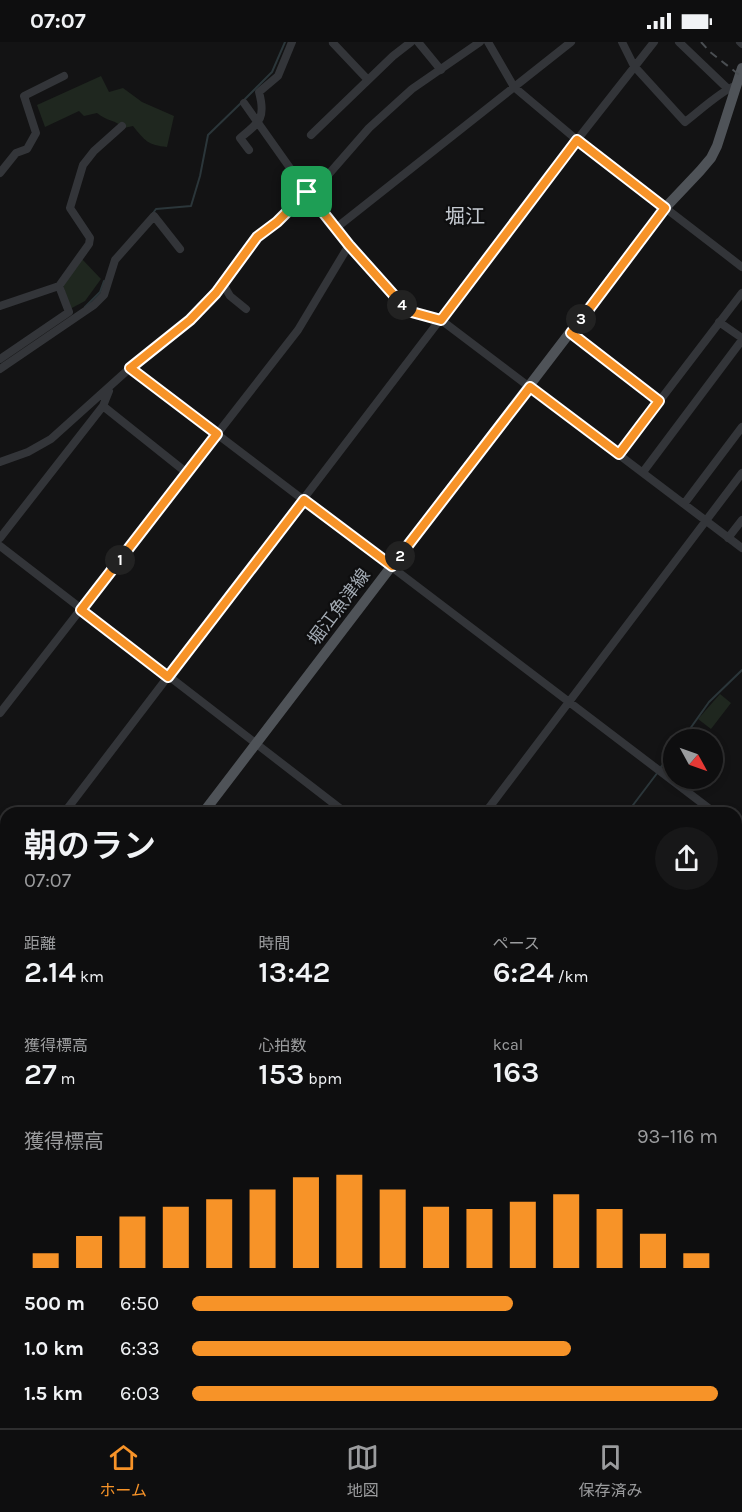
<!DOCTYPE html>
<html lang="ja">
<meta charset="utf-8">
<style>
body{margin:0;font-family:Karla,"Noto Sans JP",sans-serif;background:#171718;color:#f1f3f6;height:100vh;display:flex;flex-direction:column;font-size:22px;white-space:nowrap}
*{box-sizing:border-box;margin:0}
p{font-size:20px;color:#9b9c9e}
.icon{flex:none;width:33px;height:33px;fill:none;stroke:currentColor;stroke-width:2;stroke-linecap:round;stroke-linejoin:round}
.map{position:relative;flex:1;overflow:hidden}
.side{position:absolute;left:0px;top:765px;width:742px;height:621px;display:flex;flex-direction:column;background:#0e0e0f;border-radius:18px 18px 0 0;box-shadow:0 3px 9px #0003,0 0 0 2px #2e2e2f}
.side>*{flex:none}
.needle{width:39px;rotate:130deg}
.tools{position:absolute;left:663px;top:687px;display:grid;gap:12px}
.tools a{display:grid;place-items:center;width:60px;height:60px;border-radius:50%;background:#0e0e0f;box-shadow:0 3px 9px #0003,0 0 0 2px #2e2e2f;font-size:30px}
.pin{position:absolute;display:grid;place-items:center;width:51px;height:51px;color:#fff;margin:-26px;border-radius:12px;box-shadow:0 3px 9px #0006}
.km{position:absolute;width:30px;height:30px;margin:-15px;border-radius:50%;background:#222;color:#fff;font-size:16px;line-height:30px;text-align:center}
.round{display:grid;place-items:center;flex:none;width:63px;height:63px;border-radius:32px;background:#171718}
.headline{display:flex;align-items:center;justify-content:space-between;height:102px;padding:0 24px}
h1{font-size:33px;font-weight:600;line-height:45px}
.stats{display:grid;grid-template-columns:repeat(3,1fr);gap:9px;height:102px;padding:6px 24px}
.stats div{display:grid;align-content:center}
.stats b{font-size:30px;font-weight:600}
.stats small{font-size:16px;font-weight:400}
.stats p{font-size:16px}
.chart{height:168px;padding:12px 24px}
.chart p{display:flex;justify-content:space-between}
.chart svg{width:100%;height:108px;margin-top:6px;stroke:#f79328;stroke-width:6}
ul{padding:0 24px;list-style:none;font-size:20px}
li{display:grid;grid-template-columns:96px 72px 1fr;align-items:center;height:45px}
li i{height:15px;border-radius:8px;background:#f79328}
.status{display:flex;justify-content:space-between;align-items:center;height:42px;padding:0 30px;background:#0e0e0f;direction:ltr}
.status svg{height:16px;fill:currentColor}
.tab-bar{display:flex;justify-content:space-around;align-items:center;height:84px;border-top:2px solid #2e2e2f;background:#0e0e0f;font-size:16px;color:#9b9c9e}
.tab-bar a{display:grid;justify-items:center;gap:3px}
.tab-bar .selected{color:#f79328}
.map>svg:first-child{display:block}
.green{fill:#1f271f}
.lines{fill:none;stroke-linecap:round;stroke-linejoin:round}
.stream{stroke:#2b363a;stroke-width:2}
.minor{stroke:#333539;stroke-width:8}
.major{stroke:#4f5358;stroke-width:10}
.rail{stroke:#4a4e52;stroke-width:2;stroke-dasharray:8 6;stroke-linecap:butt}
.route-casing{stroke:#fff;stroke-width:12}
.route{stroke:#f79328;stroke-width:8}
.labels{text-anchor:middle;stroke-width:4.5;stroke-linejoin:round;paint-order:stroke}
.street-label{font-size:18px;fill:#a4acb5;stroke:#0e0e0f}
.neighbourhood-label{font-size:20px;fill:#c5cad1;stroke:#0e0e0f}
</style>
<div class="status"><b>07:07</b><svg viewBox="0 0 49 12"><path d="M0 12V9h3v3zM5 12V6h3v6zM10 12V3h3v9zM15 12V0h3v12zM26 1h20v11H26zM47 4h2v5h-2z"/></svg></div>
<div class="map">
<svg width="742" height="1386" viewBox="0 0 742 1386">
<rect width="100%" height="100%" fill="#131314"/>
<path class="green" d="M101 34 109 50 123 46 142 60 174 74 167 105C148 103 145 99 133 84L124 86C116 78 106 79 97 71L84 74 79 69 45 85 37 63Z
M82 217 101 237 85 259 70 267 63 243Z
M720 652 731 661 711 687 698 677Z"/>
<g class="lines">
<path class="stream" d="M245 57 272 30 285 0
M153 171 156 167 191 164 200 134 208 93 241 61
M85 265 100 250 104 239
M682 698 709 660 742 628
M661 725 674 709
M627 771 658 730
M736 1334 742 1327
M159 1386 164 1380"/>
<path class="minor" d="M418 0 441 28
M488 0 514 45 577 98 742 225
M622 0 634 24 685 80C697 71 722 48 735 44
M679 0 727 46
M740 0 742 2
M333 1 368 38
M244 61 307 150 349 203 408 269 441 278 742 506
M311 93 393 14 411 0
M249 108 240 96C260 80 266 76 259 50L278 34 292 0
M0 131 16 111 27 107 36 91 24 54 64 34
M336 186 571 0
M223 242 230 254 246 267
M0 264 59 244 89 202 90 196 70 166 83 123 94 109 122 84
M719 280 742 296
M571 291 659 359
M0 317 69 270 59 244
M130 326 715 771
M0 327 94 263 104 253 115 218 154 174 180 207
M103 364 182 427
M619 412 742 251
M0 420 28 410 51 397 130 326 190 278 216 251 257 195 277 180 307 150 328 133 369 86 412 47 480 0
M643 430 742 298
M684 462 742 385
M0 496 103 364 109 349
M728 496 742 478
M0 504 346 771
M0 671 298 288 349 203
M64 771 577 98 654 0
M485 771 742 431
M736 787 742 792
M736 807 742 800
M0 855 6 847
M0 931 6 939
M736 988 742 981
M0 1028 6 1038
M736 1067 742 1072
M736 1172 742 1165
M0 1254 6 1263
M736 1303 742 1307
M736 1326 742 1319
M736 1345 742 1339
M0 1370 6 1367
M76 1380 79 1386
M360 1380 365 1386
M597 1380 600 1386
M296 1386 300 1380
M435 1386 440 1380
M501 1386 547 1380
M691 1386 695 1380
M704 1386 709 1380"/>
<path class="major" d="M203 771 665 166 700 129 711 116 717 104 742 26
M0 1007 6 1004"/>
<path class="rail" d="M701 0 710 10 742 35"/>
</g>
<g class="lines">
<defs>
<path id="route" d="M577 98 665 166 571 291 659 359 619 412 530 345 392 524 304 458 168 635 81 568 217 392 130 326 190 278 216 251 257 195 277 180 307 150 349 203 408 269 441 278Z"/>
</defs>
<use href="#route" class="route-casing"/>
<use href="#route" class="route"/>
</g>
<g class="labels">
<g class="street-label">
<text transform="translate(339 565) rotate(-53)" y="6">堀江魚津線</text>
</g>
<g class="neighbourhood-label">
<text x="465" y="181">堀江</text>
</g>
</g>
</svg>
<div class="tools">
<a><svg class="needle" viewBox="-14 -14 28 28"><path d="M0-13l5 13h-10z" fill="#e53935"/><path d="M0 13l5-13h-10z" fill="#9b9c9e"/></svg></a>
</div>
<div class="pin" style="left:307px;top:150px;background:#1e9e55"><svg class="icon" aria-label="arrive" viewBox="0 0 24 24"><path d="M6 21V4h12l-3 4 3 4H6"/></svg></div>
<b class="km" style="left:120px;top:518px">1</b>
<b class="km" style="left:400px;top:514px">2</b>
<b class="km" style="left:581px;top:277px">3</b>
<b class="km" style="left:402px;top:263px">4</b>
<section class="side">
<div class="headline"><div><h1>朝のラン</h1><p>07:07</p></div><a class="round"><svg class="icon" aria-label="share" viewBox="0 0 24 24"><path d="M12 15V3M7 8l5-5 5 5M5 13v7h14v-7"/></svg></a></div>
<div class="stats">
<div><p>距離</p><b>2.14<small> km</small></b></div>
<div><p>時間</p><b>13:42</b></div>
<div><p>ペース</p><b>6:24<small> /km</small></b></div>
</div>
<div class="stats">
<div><p>獲得標高</p><b>27<small> m</small></b></div>
<div><p>心拍数</p><b>153<small> bpm</small></b></div>
<div><p>kcal</p><b>163</b></div>
</div>
<div class="chart"><p><span>獲得標高</span>93–116 m</p>
<svg viewBox="0 0 160 44" preserveAspectRatio="none"><path d="M5 44V38M15 44V31M25 44V23M35 44V19M45 44V16M55 44V12M65 44V7M75 44V6M85 44V12M95 44V19M105 44V20M115 44V17M125 44V14M135 44V20M145 44V30M155 44V38"/></svg>
</div>
<ul>
<li><b>500 m</b>6:50<i style="width:61%"></i></li>
<li><b>1.0 km</b>6:33<i style="width:72%"></i></li>
<li><b>1.5 km</b>6:03<i style="width:100%"></i></li>
</ul>
</section>
</div>
<nav class="tab-bar">
<a class="selected"><svg class="icon" aria-label="home" viewBox="0 0 24 24"><path d="M3 11l9-7 9 7M6 9v11h12V9"/></svg>ホーム</a>
<a><svg class="icon" aria-label="map" viewBox="0 0 24 24"><path d="M3 6l6-2 6 2 6-2v14l-6 2-6-2-6 2zM9 4v14M15 6v14"/></svg>地図</a>
<a><svg class="icon" aria-label="saved" viewBox="0 0 24 24"><path d="M7 4h10v16l-5-4-5 4z"/></svg>保存済み</a>
</nav>
